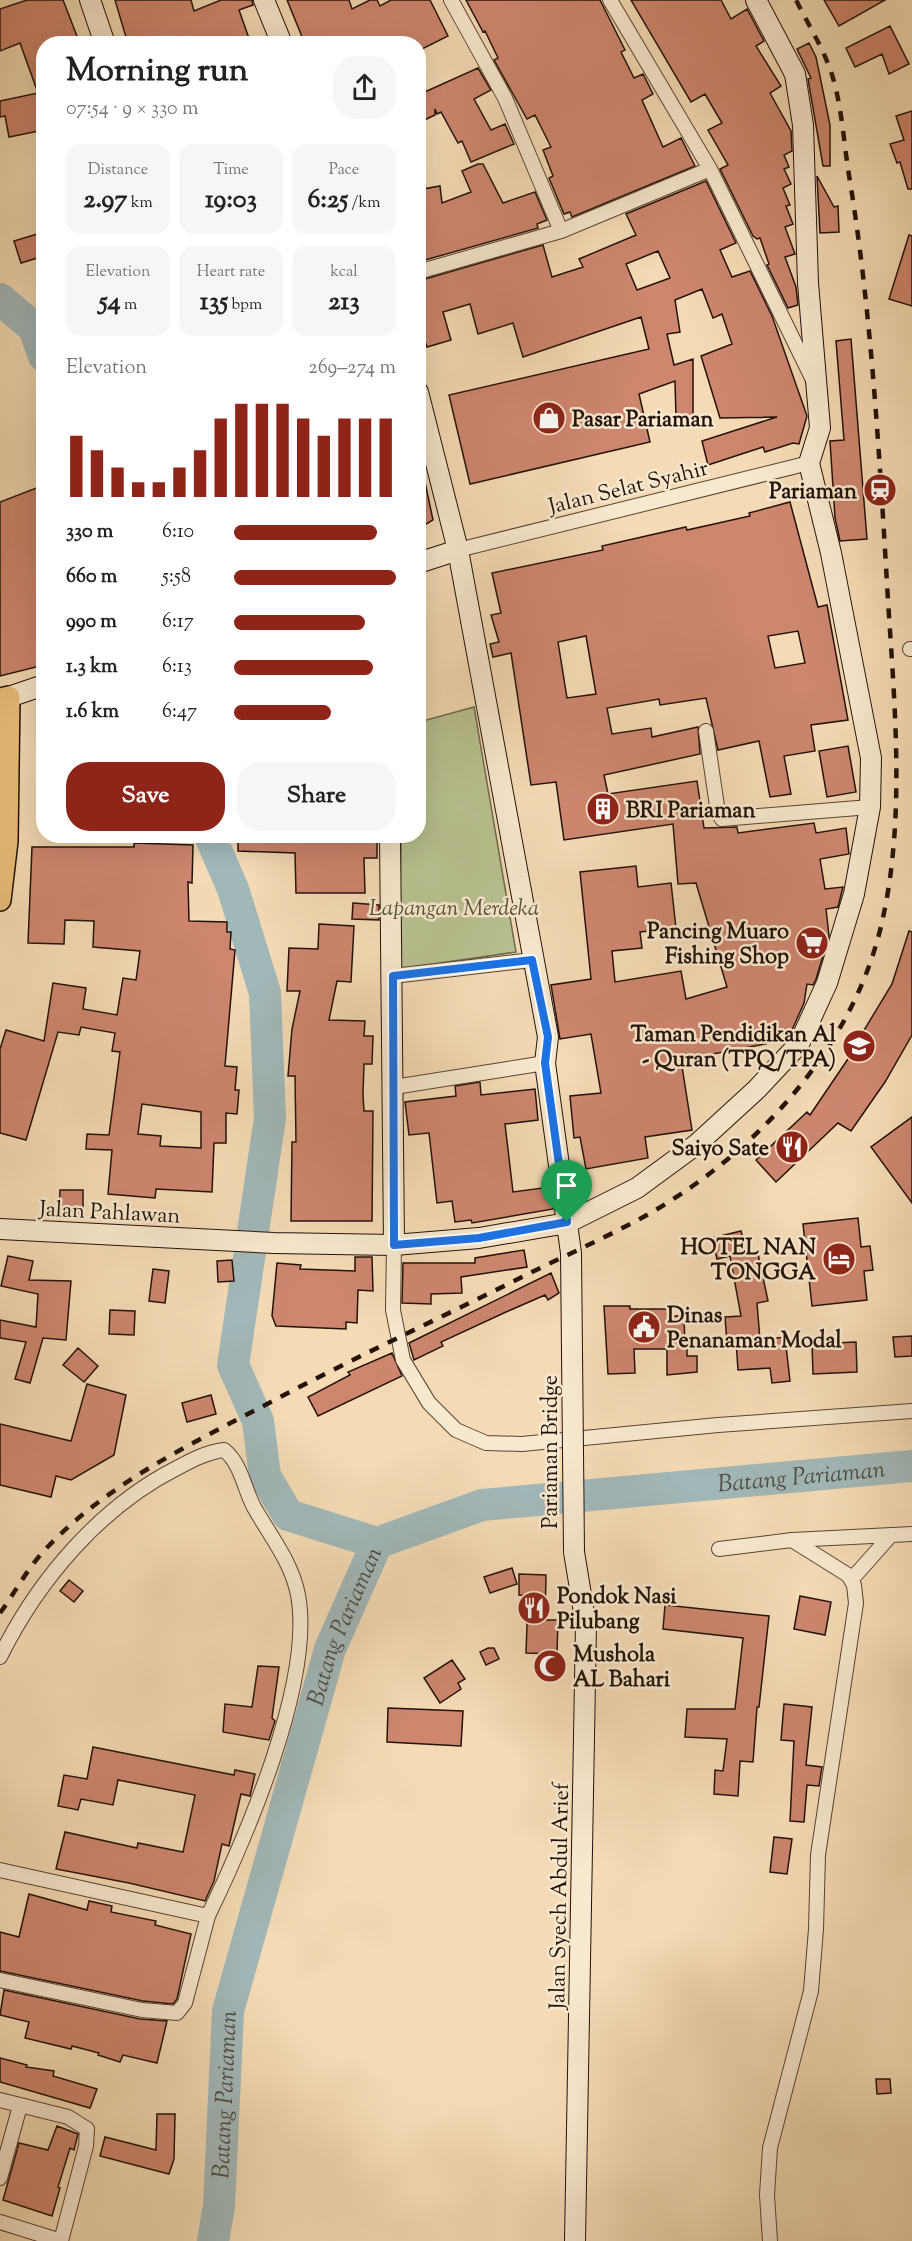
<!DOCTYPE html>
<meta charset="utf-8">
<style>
body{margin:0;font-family:"Sorts Mill Goudy",serif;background:#f6f6f6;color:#222;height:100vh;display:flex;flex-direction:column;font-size:22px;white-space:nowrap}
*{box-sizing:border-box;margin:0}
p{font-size:20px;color:#767676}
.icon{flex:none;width:33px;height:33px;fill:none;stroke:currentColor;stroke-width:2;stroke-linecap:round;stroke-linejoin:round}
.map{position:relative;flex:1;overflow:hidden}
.drawer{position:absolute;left:36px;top:36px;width:390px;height:807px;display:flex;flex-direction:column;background:#fff;border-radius:24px;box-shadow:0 6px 24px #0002}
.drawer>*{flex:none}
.pin{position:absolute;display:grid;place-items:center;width:51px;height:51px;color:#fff;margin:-62px -26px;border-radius:50% 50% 50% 0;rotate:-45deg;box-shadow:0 0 6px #0007}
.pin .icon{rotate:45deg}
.round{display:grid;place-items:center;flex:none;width:63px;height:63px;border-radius:24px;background:#f6f6f6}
.head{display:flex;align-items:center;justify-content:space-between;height:102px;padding:0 30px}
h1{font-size:33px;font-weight:700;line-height:45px}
.figures{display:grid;grid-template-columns:repeat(3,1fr);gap:9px;height:102px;padding:6px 30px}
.figures div{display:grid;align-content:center;border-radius:15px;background:#f6f6f6;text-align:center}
.figures b{font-size:26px;font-weight:700}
.figures small{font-size:16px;font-weight:400}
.figures p{font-size:16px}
.chart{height:168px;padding:12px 30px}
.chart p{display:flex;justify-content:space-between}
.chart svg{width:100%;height:108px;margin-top:6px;stroke:#8f2418;stroke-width:6}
.primary-button{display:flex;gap:12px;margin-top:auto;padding:12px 30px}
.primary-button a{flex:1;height:69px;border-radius:24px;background:#8f2418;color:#fff;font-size:24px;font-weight:700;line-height:69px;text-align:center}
.primary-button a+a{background:#f6f6f6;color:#222}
ul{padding:0 30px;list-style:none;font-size:20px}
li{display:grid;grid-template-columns:96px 72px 1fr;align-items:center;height:45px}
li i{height:15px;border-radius:8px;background:#8f2418}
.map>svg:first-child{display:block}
.green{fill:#b8c190;stroke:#6e6a4c;stroke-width:1.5}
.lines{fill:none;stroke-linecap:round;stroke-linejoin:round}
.river{stroke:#a1b8b9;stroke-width:32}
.building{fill:#ce866f;stroke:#241208;stroke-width:1.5;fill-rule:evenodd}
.street-casing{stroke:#584433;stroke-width:16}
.secondary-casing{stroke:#241208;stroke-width:22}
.primary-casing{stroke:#241208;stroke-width:24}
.street{stroke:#f8e8cf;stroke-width:14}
.secondary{stroke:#f8e8cf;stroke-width:20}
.primary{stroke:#eabe7a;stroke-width:21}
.rail{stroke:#241208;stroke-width:4.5;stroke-dasharray:10 10;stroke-linecap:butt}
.secondary-bridge-casing{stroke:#241208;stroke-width:22;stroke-linecap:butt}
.secondary-bridge{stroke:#f8e8cf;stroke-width:20}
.route-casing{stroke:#fff;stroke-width:12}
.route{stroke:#1a73e8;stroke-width:8}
.labels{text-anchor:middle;stroke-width:5;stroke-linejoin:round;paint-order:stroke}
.poi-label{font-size:22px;font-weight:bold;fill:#241208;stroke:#f8e8cf;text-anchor:start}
.street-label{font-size:22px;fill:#241208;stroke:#f8e8cf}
.park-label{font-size:22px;font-style:italic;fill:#584f38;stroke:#f8e8cf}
.water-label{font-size:24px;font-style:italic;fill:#504c46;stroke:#f8e8cf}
</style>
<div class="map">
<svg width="912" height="2241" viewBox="0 0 912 2241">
<rect width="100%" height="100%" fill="#f4dbb5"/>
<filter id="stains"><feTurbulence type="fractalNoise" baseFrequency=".00333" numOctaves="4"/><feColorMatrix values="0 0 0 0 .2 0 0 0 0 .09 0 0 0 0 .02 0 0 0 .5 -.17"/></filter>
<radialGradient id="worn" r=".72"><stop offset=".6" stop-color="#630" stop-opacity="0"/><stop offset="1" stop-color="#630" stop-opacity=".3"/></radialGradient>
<path class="green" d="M474 707 516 952 399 969 401 836H418L419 722Z"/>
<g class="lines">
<g class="river">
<path d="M0 299 34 328 44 356"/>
<path d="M210 836 233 889 265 993 270 1118 233 1365 258 1421 265 1476 288 1515 377 1543"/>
<path id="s1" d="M213 2241 219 2206 228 2011 330 1649 377 1543 482 1505 912 1466"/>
</g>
</g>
<path class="building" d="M27 0H63L80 44H44V130L9 137 5 116 0 117V101L38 93 20 43 0 51V9Z
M115 0H191L194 11 221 0H252L253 5 239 10 251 44H128Z
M287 0H349L352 9 370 0H377L380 6 391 0H430L448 36 418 51V44H305Z
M466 0H600L625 50 621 52 634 78 643 74 653 94 642 100 663 147 681 138 695 166 572 217 570 212 564 214 549 178 553 176 543 150 551 147 535 115 527 119 494 60 498 58 485 31 483 32Z
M631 0H721L731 19 747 9 764 41 756 46 781 86 770 93 791 131 792 151 784 155 789 167 784 169 791 184 783 188 790 205 786 206 793 224 785 227 795 254 785 257 796 287 798 305 788 308 767 265 769 264 760 238 757 239 753 236 720 169 728 165 708 130 722 123 705 94 691 102Z
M824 0H885L839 26Z
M890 26 909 64 889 74 882 54 855 67 846 48Z
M809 43 816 57 830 125V166H823L808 79 811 78 797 49Z
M478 68 491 90 474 99 491 130 505 124 514 144 471 162 462 141 458 143 441 112 437 114 435 109V115L418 123V95Z
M912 111V189H908L900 162 897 163 890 144 904 140 896 116Z
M478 164H483L503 203 535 192 547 220 537 224 538 228 418 262V190L440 186 442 203 471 192 462 171Z
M817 176 834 207 838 206 839 232 820 233Z
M706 181 736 243 720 250 732 277 750 271 772 316 807 416 799 444 793 443 765 452 763 447 708 465 702 441 777 417 720 418 701 356 732 344 722 314 713 318 702 289 675 300 680 332 667 334 674 365 693 359V418H676L675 381 639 394 650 442 470 484 449 395 649 349 641 317 523 357 513 323 478 334 470 304 443 312 451 340 427 347 420 327 424 326 418 307V281L543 245 552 277 583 267 579 259 636 235 626 214ZM658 251 670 278 637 290 626 264Z
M44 232V256L21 263 14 241Z
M909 235 912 236V306L889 299Z
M851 339 867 539 840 541 835 518 830 441 844 440 836 341Z
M425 482 433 520 418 529V483Z
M44 485V665L0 676V502Z
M790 502 818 607 827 605 848 720 811 725 815 751 784 756 791 794 770 797 759 741 718 750 706 698 660 705 659 699 607 708 612 734 651 728 652 737 698 727 700 754 604 775 608 794 697 781 704 828 737 827 738 833 814 823 816 833 846 828 849 854 820 859 825 889 843 887 838 907 826 909 829 936 816 979 813 985 807 984 804 1003 792 1030 766 1027 770 1043 681 1060 692 1130 645 1137 648 1158 586 1169 580 1137 574 1138 570 1096 601 1093 591 1034 560 1039 551 985 591 979 580 872 636 866 638 887 671 883 676 928 640 932 642 948 612 951 615 982 681 971 686 999 727 987 696 883 678 884 673 824 564 840 556 782 531 785 511 653 493 657 490 644 499 642 491 615 501 613 492 573 603 550 602 546 686 527 687 530 750 516 749 513ZM798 631 805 663 775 668 768 636ZM586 636 596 694 567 698 558 642Z
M848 746 856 792 827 797 819 751Z
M238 836H377V858H364L365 893H296L295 853 238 851Z
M134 843 193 845 192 883 188 882 189 921 227 922V932H231L230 949 235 950 225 1066 237 1067 235 1090H239L237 1114 226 1113V1143H214L212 1192 156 1189 155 1198 108 1194 112 1150 86 1149 87 1134 109 1135 120 1052 112 1051 115 1033 81 1027 79 1035 58 1032 26 1140 0 1133V1049L6 1030 44 1041 53 983 86 988 83 1009 117 1015 123 978 136 980 140 951 93 947 94 921 65 920 64 944 28 943 32 847H134ZM142 1104 201 1112V1148L160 1146 161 1136 138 1134Z
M353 903 379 905V920L352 919Z
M319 924 354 926 351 982 337 981 329 1020 365 1021 364 1036H373L372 1064H364L363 1095 364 1111H373L372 1221H291L292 1142H296L295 1076H288L292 1029 300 991H287L289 948 318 949Z
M909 931 912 932V1035L885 1082 851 1131 838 1123 776 1182 756 1160 807 1112 810 1115 850 1056 849 1055 892 984Z
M480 1082 481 1095 535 1089 538 1120 505 1124 513 1192 550 1187 553 1209 472 1223 471 1220 455 1222 452 1201 437 1203 429 1133 409 1135 405 1102 456 1096 455 1086Z
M912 1117V1203L871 1147Z
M60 1190H83V1216L59 1215Z
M858 1218 861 1247 870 1246 873 1270 864 1271 867 1300 812 1306 803 1224Z
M741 1231 748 1256 758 1254 768 1301 757 1303 760 1340 785 1337 790 1381 772 1383 770 1368 738 1370 736 1341 727 1342 725 1317 741 1316 730 1256 717 1259 712 1238Z
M524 1250 527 1267 461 1277 462 1293 431 1294V1304L402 1303 403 1263H475V1258Z
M8 1256 33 1261 29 1280 71 1281 66 1340 43 1338 30 1383 15 1379 26 1342 0 1338V1320L36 1327 38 1294 1 1286Z
M355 1257H372L373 1291 358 1290 357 1323 346 1322V1329L276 1326 272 1316 277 1263 301 1265 300 1269 355 1271Z
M232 1260 234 1281 218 1282 217 1261Z
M153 1269 169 1271 165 1303 149 1301Z
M551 1273 559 1293 548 1300 545 1295 506 1312 441 1342 443 1346 414 1360 409 1343Z
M604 1306H630V1309H671V1316H684L685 1347H687V1356H697V1372L667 1375V1349H634L635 1373 608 1374Z
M110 1310 135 1311 134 1335 109 1334Z
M912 1336V1356L895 1357 893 1337Z
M856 1342 857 1372 813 1374 812 1344Z
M78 1348 98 1366 84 1382 63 1365Z
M392 1353 402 1376 318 1416 308 1397 350 1375 348 1372Z
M87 1384 126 1395 114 1455 71 1480 56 1476 51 1497 0 1485V1424L71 1441Z
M211 1395 216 1414 187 1422 182 1403Z
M512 1568 517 1584 490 1593 484 1577Z
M519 1574 546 1575 545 1620H558L557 1654 526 1653 528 1596 519 1595Z
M69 1580 83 1591 74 1602 60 1591Z
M800 1596 831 1602 825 1635 794 1629Z
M665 1605 769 1616 759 1707H757L753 1762 740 1761 738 1796 714 1794 715 1770 723 1771 727 1739 685 1737 687 1709H735L743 1638 663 1629Z
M488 1648H494L499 1659 486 1665 480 1652Z
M452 1660 465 1679 458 1683 461 1689 440 1703 424 1678Z
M258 1666 279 1667 272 1718 275 1721 269 1740 223 1732 225 1704 252 1707Z
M784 1704 812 1707 806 1765 822 1767 819 1786 807 1785 804 1822 790 1821 794 1741 781 1740Z
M388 1708 463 1711 461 1746 387 1742Z
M93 1747 234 1775 235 1770 255 1774 250 1796 241 1794 229 1846 222 1844 214 1881 205 1901 129 1883 56 1869 65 1832 137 1848 138 1843 183 1852 195 1795 118 1780 113 1805 81 1799 78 1810 58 1806 64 1775 87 1779Z
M774 1837 792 1839 787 1874 770 1872Z
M29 1894 87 1910 89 1901 112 1906 111 1912 156 1921 155 1925 191 1934 177 1999 173 2004 143 2001 0 1971V1932L19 1937Z
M4 1990 140 2019 167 2021 157 2063 123 2055 120 2062 98 2055 99 2053 72 2046 71 2049 25 2038 29 2022 0 2015Z
M0 2058 27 2065 26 2067 54 2071 53 2076 97 2089 90 2108 0 2082Z
M876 2079H890L891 2093 877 2094Z
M157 2114H175L174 2159 169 2174 100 2156 105 2137 156 2150Z
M57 2126 78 2134 74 2150 70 2148 58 2187 60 2188 52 2216 3 2200 19 2143 48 2150Z"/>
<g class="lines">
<defs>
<path id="street" d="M451 0 505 98 561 231
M610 0 710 169 812 378
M418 272 561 231 710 169
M458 550 809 463
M910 649H912
M706 731 718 813 722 819 870 807
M393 976 532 960
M394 1087 545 1063
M394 1245 393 1310 403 1360 429 1403 456 1430 486 1443 522 1444 718 1425 912 1411
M719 1549 792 1540 912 1534
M852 1579 891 1535
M0 1657C38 1580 100 1507 177 1468 192 1460 207 1452 224 1450 242 1464 244 1490 255 1509 271 1537 292 1563 298 1595 314 1681 246 1837 208 1916
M0 1870 208 1916 185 2003 177 2013 142 2010 0 1980
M0 2100 68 2117 87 2129 86 2146 61 2241
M0 2178 20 2106
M0 2222 61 2241
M770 2241 767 2195 770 2148 811 1991 816 1929 818 1855 856 1603 854 1585 848 1575 792 1540"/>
<path id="secondary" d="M90 0 105 44
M264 0 282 44
M418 392 458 550 548 1037 545 1063 571 1253 572 1351
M418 563 458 550
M9 697 44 685
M390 836 394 1245
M0 1229 274 1243 394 1245 479 1238 567 1223 637 1188 697 1144 757 1089 799 1044 827 983 854 894 870 807 871 758 831 553 809 463 820 428 808 283 803 125 795 74 756 0
M574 1552 586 1625 575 2241"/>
<path id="primary" d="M0 699 9 697 7 841 0 900"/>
</defs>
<use href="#street" class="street-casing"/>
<use href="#secondary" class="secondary-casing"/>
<use href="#primary" class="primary-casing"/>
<use href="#street" class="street"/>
<use href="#secondary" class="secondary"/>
<use href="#primary" class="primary"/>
<path class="rail" d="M0 1613C14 1594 26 1571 42 1553 104 1485 189 1445 269 1403 355 1357 445 1316 532 1272 567 1255 602 1239 636 1221 750 1160 853 1051 882 922 908 809 892 681 886 566 878 434 870 300 848 169 843 135 841 98 829 66 820 43 807 22 796 0"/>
<defs>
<path id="secondary-bridge" d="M572 1351 574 1552"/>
</defs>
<use href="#secondary-bridge" class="secondary-bridge-casing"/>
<use href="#secondary-bridge" class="secondary-bridge"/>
</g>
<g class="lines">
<defs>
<path id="route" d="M532 960 548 1037 545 1063 567 1222 479 1238 394 1245 393 976Z"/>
</defs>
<use href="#route" class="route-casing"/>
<use href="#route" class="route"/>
</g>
<defs>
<symbol id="shop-disc" viewBox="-11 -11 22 22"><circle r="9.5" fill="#8f2418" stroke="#f8e8cf"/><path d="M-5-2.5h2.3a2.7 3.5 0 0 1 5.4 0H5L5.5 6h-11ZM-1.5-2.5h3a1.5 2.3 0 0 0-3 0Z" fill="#fff"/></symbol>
<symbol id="station-disc" viewBox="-11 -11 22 22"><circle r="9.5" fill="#8f2418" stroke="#f8e8cf"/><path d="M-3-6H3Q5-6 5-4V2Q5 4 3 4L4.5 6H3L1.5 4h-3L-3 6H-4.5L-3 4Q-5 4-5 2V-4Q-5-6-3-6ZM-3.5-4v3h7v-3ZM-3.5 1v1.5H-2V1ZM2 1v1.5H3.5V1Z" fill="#fff"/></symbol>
<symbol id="building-disc" viewBox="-11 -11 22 22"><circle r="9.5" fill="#8f2418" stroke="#f8e8cf"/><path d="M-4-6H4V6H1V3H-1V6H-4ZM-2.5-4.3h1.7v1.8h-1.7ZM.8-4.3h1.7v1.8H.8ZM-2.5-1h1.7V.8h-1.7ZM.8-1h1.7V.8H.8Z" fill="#fff"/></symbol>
<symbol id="supermarket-disc" viewBox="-11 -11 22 22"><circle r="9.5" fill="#8f2418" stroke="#f8e8cf"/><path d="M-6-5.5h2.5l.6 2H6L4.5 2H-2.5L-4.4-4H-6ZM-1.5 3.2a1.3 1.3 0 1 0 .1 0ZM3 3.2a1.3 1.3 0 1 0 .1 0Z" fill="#fff"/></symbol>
<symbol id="school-disc" viewBox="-11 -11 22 22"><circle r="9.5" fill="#8f2418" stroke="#f8e8cf"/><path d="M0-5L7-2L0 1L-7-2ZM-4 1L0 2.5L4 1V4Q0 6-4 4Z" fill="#fff"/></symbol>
<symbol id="restaurant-disc" viewBox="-11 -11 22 22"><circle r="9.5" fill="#8f2418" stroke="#f8e8cf"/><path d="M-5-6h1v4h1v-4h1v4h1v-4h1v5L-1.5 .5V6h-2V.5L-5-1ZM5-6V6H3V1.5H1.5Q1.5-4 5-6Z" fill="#fff"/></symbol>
<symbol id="hotel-disc" viewBox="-11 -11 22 22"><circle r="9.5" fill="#8f2418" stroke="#f8e8cf"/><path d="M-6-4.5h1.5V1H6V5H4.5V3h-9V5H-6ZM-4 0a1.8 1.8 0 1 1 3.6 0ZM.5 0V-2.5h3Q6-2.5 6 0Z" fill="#fff"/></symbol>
<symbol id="civic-disc" viewBox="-11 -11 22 22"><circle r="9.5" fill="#8f2418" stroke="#f8e8cf"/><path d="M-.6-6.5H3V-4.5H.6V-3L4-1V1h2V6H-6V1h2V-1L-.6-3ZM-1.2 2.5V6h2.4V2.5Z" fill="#fff"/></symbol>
<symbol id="mosque-disc" viewBox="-11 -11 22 22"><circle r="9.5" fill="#8f2418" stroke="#f8e8cf"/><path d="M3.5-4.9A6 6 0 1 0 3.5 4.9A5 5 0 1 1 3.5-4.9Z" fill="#fff"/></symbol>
</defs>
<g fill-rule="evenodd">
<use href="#shop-disc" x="530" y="399" width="38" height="38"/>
<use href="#station-disc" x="861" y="471" width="38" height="38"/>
<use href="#building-disc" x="584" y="790" width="38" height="38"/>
<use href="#supermarket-disc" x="793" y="924" width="38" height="38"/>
<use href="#school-disc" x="840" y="1027" width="38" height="38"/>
<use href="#restaurant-disc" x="773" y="1128" width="38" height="38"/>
<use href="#hotel-disc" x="820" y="1240" width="38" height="38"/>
<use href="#civic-disc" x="625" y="1308" width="38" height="38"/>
<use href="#restaurant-disc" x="515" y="1589" width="38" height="38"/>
<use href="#mosque-disc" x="531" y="1647" width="38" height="38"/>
</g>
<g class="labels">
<g class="poi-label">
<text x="572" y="426">Pasar Pariaman</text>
<text x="857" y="498" text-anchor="end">Pariaman</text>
<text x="626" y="817">BRI Pariaman</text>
<text x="789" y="938" text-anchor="end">Pancing Muaro<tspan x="789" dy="25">Fishing Shop</tspan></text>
<text x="836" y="1041" text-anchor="end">Taman Pendidikan Al<tspan x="836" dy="25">- Quran (TPQ/TPA)</tspan></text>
<text x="769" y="1155" text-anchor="end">Saiyo Sate</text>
<text x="816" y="1254" text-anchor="end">HOTEL NAN<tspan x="816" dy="25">TONGGA</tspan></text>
<text x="667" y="1322">Dinas<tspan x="667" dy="25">Penanaman Modal</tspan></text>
<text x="557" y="1603">Pondok Nasi<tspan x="557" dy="25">Pilubang</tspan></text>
<text x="573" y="1661">Mushola<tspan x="573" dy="25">AL Bahari</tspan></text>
</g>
<g class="street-label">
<text transform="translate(628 486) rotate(-14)" y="8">Jalan Selat Syahir</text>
<text transform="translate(110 1211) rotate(3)" y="8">Jalan Pahlawan</text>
<text transform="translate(549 1452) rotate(-90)" y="8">Pariaman Bridge</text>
<text transform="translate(558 1896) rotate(-89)" y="8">Jalan Syech Abdul Arief</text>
</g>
<g class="park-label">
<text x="454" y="915">Lapangan Merdeka</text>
</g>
<g class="water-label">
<text dy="8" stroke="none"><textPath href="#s1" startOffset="1155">Batang Pariaman</textPath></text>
<text dy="8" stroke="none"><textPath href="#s1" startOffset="633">Batang Pariaman</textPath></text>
<text dy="8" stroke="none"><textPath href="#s1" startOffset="147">Batang Pariaman</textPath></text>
</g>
</g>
<rect width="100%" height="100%" filter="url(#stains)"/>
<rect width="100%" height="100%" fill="url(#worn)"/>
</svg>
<div class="pin" style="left:567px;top:1222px;background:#1e9e55"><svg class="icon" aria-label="arrive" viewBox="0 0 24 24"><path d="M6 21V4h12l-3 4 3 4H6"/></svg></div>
<section class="drawer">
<div class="head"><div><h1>Morning run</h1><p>07:54 · 9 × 330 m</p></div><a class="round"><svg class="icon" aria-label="share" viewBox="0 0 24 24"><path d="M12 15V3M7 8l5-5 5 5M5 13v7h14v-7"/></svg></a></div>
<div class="figures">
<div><p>Distance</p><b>2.97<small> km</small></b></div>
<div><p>Time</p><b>19:03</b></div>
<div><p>Pace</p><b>6:25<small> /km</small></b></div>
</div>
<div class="figures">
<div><p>Elevation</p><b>54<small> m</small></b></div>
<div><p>Heart rate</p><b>135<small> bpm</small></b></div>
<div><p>kcal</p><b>213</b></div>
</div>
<div class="chart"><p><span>Elevation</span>269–274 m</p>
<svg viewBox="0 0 160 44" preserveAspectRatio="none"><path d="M5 44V19M15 44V25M25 44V32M35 44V38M45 44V38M55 44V32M65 44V25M75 44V12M85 44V6M95 44V6M105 44V6M115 44V12M125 44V19M135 44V12M145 44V12M155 44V12"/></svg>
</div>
<ul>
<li><b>330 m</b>6:10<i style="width:88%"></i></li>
<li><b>660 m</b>5:58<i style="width:100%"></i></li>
<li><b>990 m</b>6:17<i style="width:81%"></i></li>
<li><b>1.3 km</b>6:13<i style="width:86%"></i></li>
<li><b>1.6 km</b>6:47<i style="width:60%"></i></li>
</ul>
<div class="primary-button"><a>Save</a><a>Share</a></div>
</section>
</div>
